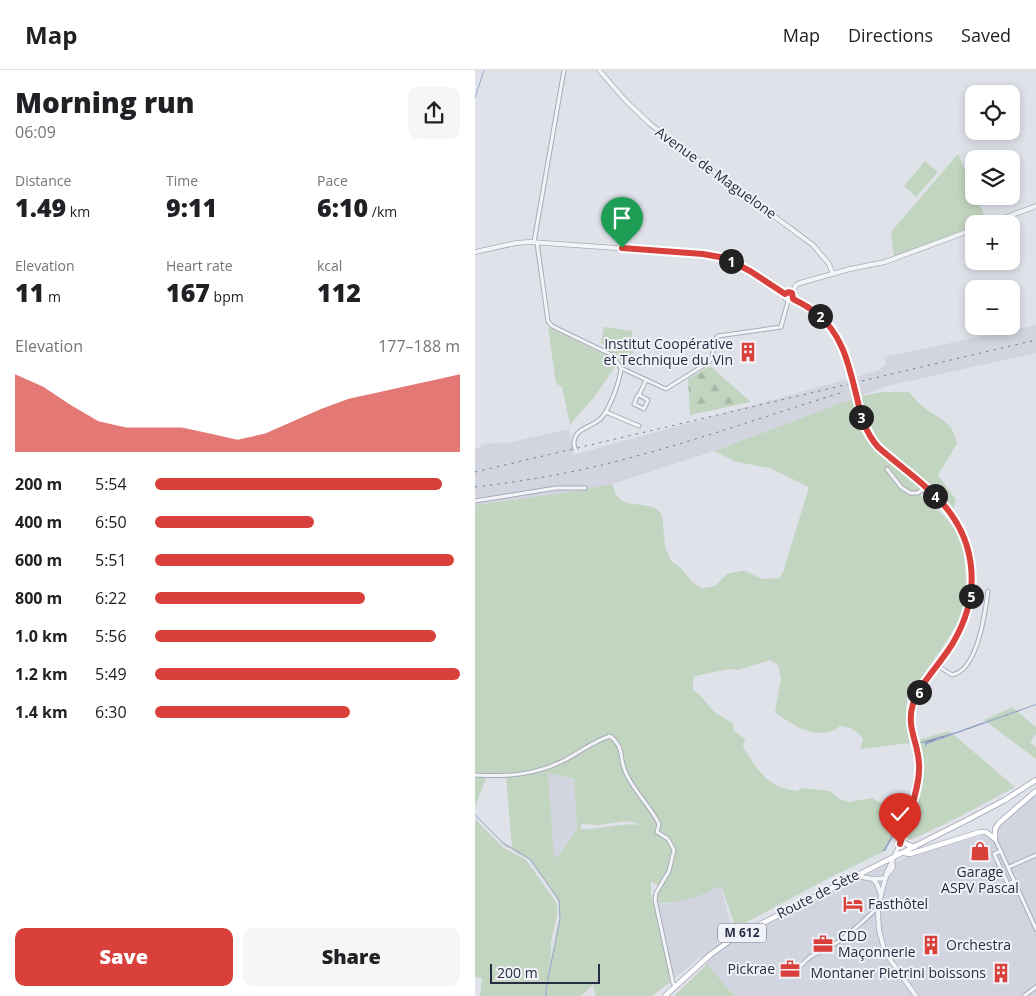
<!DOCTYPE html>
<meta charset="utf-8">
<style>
body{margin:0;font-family:"Open Sans",sans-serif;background:#f6f6f6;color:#202124;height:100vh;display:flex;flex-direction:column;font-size:19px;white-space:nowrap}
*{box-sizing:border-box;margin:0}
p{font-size:16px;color:#757577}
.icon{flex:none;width:28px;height:28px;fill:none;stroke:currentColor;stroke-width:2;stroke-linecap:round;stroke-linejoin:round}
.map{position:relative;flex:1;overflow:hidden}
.drawer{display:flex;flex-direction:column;background:#fff;width:475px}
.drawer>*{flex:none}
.buttons{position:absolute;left:490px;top:15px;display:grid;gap:10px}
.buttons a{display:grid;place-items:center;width:55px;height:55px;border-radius:10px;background:#fff;box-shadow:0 2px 8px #0003;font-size:25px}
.scale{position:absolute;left:15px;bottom:12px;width:110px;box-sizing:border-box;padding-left:5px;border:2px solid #272c43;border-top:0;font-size:14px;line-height:18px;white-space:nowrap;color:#272c43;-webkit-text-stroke:4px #f0f2f7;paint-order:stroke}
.pin{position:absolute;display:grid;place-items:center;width:42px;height:42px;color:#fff;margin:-51px -21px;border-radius:50% 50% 50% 0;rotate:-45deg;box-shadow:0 0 5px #0007}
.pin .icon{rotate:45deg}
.km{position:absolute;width:25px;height:25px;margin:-12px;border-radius:50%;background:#222;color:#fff;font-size:14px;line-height:25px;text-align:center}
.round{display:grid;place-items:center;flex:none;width:52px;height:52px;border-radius:10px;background:#f6f6f6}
.head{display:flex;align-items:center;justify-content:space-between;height:85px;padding:0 15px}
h1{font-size:28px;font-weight:800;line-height:38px}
.figures{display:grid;grid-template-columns:repeat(3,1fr);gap:8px;height:85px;padding:5px 15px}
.figures div{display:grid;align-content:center}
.figures b{font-size:25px;font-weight:800}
.figures small{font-size:14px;font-weight:400}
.figures p{font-size:14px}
.chart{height:140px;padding:10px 15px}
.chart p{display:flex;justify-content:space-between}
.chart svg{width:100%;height:90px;margin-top:5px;fill:#d9403b;opacity:.7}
.button{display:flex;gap:10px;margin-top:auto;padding:10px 15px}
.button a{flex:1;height:58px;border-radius:10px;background:#d9403b;color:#fff;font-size:20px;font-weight:800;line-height:58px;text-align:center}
.button a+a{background:#f6f6f6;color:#202124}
ul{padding:0 15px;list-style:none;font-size:16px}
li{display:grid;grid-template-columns:80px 60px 1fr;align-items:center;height:38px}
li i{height:12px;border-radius:6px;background:#d9403b}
header{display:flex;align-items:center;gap:30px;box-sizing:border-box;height:70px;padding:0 25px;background:#fff;border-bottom:1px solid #e0e0e0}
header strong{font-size:24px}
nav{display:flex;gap:28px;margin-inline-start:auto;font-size:18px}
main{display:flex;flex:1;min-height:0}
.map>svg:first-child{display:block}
.built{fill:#d2d4df}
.green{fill:#c2d5c0;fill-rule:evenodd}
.forest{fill:url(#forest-firs)}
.wetland{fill:url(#wetland-marsh)}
.water{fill:url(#water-waves)}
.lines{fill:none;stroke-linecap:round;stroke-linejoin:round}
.stream{stroke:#98a8cd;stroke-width:1}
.minor-casing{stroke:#a8abb8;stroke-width:5}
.tertiary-casing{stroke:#a8abb8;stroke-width:5.5}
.primary-casing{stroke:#9ea4b7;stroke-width:6}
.minor{stroke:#f3f4f8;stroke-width:3}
.tertiary{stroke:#f3f4f8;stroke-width:4}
.primary{stroke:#fff;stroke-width:4.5}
.rail{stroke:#787e95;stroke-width:1;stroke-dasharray:2.5 5;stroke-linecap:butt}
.minor-bridge-casing{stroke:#a8abb8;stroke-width:5;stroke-linecap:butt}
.tertiary-bridge-casing{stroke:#a8abb8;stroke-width:5.5;stroke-linecap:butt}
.minor-bridge{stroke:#f3f4f8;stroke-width:3}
.tertiary-bridge{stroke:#f3f4f8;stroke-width:4}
.route-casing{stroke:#fff;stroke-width:10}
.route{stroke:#d9403b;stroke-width:6}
.labels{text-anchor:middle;stroke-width:4;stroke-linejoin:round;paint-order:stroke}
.shield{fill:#f0f2f7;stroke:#636779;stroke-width:1}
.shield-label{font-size:12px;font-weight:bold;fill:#272c43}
.street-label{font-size:14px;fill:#272c43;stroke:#f0f2f7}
.poi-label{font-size:14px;fill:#272c43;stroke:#f0f2f7;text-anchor:end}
</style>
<header>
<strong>Map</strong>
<nav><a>Map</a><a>Directions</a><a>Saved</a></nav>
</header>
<main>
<section class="drawer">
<div class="head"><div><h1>Morning run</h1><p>06:09</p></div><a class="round"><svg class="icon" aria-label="share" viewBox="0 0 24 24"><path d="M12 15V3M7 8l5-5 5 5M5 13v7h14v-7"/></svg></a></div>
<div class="figures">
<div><p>Distance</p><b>1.49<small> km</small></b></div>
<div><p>Time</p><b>9:11</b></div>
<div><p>Pace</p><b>6:10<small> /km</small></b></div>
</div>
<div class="figures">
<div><p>Elevation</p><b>11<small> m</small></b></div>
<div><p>Heart rate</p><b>167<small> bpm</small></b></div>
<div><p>kcal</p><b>112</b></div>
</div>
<div class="chart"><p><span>Elevation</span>177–188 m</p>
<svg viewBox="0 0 160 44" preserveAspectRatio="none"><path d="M0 44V6L10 12L20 21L30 29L40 32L50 32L60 32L70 35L80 38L90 35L100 29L110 23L120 18L130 15L140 12L150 9L160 6V44z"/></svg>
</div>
<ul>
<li><b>200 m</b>5:54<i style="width:94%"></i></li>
<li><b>400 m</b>6:50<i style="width:52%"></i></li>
<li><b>600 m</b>5:51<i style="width:98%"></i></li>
<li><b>800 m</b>6:22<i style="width:69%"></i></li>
<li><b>1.0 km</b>5:56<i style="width:92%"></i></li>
<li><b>1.2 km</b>5:49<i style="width:100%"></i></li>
<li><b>1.4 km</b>6:30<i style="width:64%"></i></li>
</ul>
<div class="button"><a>Save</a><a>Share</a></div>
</section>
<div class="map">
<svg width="561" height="926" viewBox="0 0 561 926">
<defs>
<pattern id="forest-firs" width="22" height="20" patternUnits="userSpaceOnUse" patternTransform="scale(1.25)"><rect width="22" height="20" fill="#c2d5c0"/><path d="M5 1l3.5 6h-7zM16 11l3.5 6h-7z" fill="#a7b7a6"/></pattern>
<pattern id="wetland-marsh" width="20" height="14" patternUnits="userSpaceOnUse" patternTransform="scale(1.25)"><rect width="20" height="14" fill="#c2d5c0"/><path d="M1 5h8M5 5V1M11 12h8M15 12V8" fill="none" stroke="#a7b7a6"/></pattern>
<pattern id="water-waves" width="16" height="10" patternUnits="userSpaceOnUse" patternTransform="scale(1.25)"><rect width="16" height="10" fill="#98a8cd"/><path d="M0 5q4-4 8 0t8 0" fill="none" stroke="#7c89a8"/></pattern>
</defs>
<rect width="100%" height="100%" fill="#e0e2ea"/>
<path class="built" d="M561 255V283L412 316 239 381 137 414 88 423 0 435V379L6 377V375L26 372 27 374 94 359 98 385 405 300 406 297 411 295 409 287Z
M73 703 99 709 102 759 83 787H79Z
M561 726V926H263L253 919 225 887 195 912 193 893 182 832 189 834 217 828 246 816 259 869 304 843 431 787 520 762 549 732Z"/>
<path class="green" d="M483 84 499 121V126H501L512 152 499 154V157L419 187 416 162Z
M450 91 463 102 441 127 429 116Z
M73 257 136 288 140 297 119 327 95 355 87 317 81 313Z
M129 257 157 261 158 283 146 291 140 284 126 273Z
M408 322H434C439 328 445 335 451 339 469 352 477 351 482 374L463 405 481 430 478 439 451 412 404 371 392 348 386 326Z
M377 329 385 360 398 378 443 416 447 427 467 444 480 459 488 479 492 518 486 547 471 572 432 628 431 647 435 673 385 679 388 669C384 661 374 657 365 656 345 673 318 656 300 642L306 608 303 595 295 590 263 600 254 599 220 606 218 611V620L224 624 240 643 258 653 259 661 270 669 268 677C282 700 293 718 322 721L327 718 355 721 364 729 374 732 397 728 414 738H429L410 781 354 808 261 858 246 816C226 825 203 836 182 832L185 817 176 811V823L193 893 195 912 177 926H121L118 915 106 926H73L72 919 85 849V831L56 789 37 778 31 707 11 708 0 737V435L88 423 137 414C139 419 140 424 144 428 156 439 179 430 187 445L190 476 196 491 206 498 218 513 227 518 240 516 252 504 266 501H270L287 509 304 508 308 502 334 417 295 398 262 392 239 381ZM73 703 99 709 102 759 83 787H79ZM152 751 168 755C147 752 127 760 106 759V754L124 755Z
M537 637 561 657V664L555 672 561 677V689L509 650Z
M474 661 540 717 486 746 436 770 431 767 450 698 443 670Z
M0 749 29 778 51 790 81 832 83 841 76 872V894L70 919V926H5L7 908 0 907Z
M232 894 253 919 262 926H199Z"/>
<path class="forest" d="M235 296 276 332 215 345 213 309Z"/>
<path class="wetland" d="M0 744 26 771 56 789 85 831V849L72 926H70V919L85 846 83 830 55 790 29 775Z"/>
<path class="water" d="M561 634V635L452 674 450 678V673H443L481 662Z
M440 700C439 731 425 755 410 781H408C423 755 436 730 440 700Z"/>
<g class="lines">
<path class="stream" d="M0 28 9 0
M0 745 28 773 55 789 84 830 85 849 71 919V926"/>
<defs>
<path id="minor" d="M59 172 89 0
M62 173 73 251 77 256 137 285 146 298 191 319 234 292C241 284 236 273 243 266L306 257 313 231
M164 325H163L159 334 169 339 173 330 164 325 171 310
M131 342 164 356
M99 375C98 356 120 358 128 346 136 335 145 311 146 298
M412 399 426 417 435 423H443L450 417
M0 431 81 418H110
M463 596 477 605C503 600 510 543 513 521
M0 705C34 707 60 705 90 690 105 682 119 671 135 666 150 678 144 687 150 701 158 721 175 735 184 754L182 762 193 769 199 780 194 801 181 823 180 830 198 913 201 916
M520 769 561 859
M526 781 519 784 533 814 540 811
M534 797 561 785
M325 897C337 882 343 884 358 875 374 865 390 850 404 836
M549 926 561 917"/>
<path id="tertiary" d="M124 0 150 30 175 54 338 175 354 194 358 204
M513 154 561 136
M0 182 41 173 55 172 228 184C261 189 282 207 310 224
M309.5 226a4.5 4.5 0 1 1 9 0a4.5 4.5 0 1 1-9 0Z
M317 223 321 215 325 213 375 199 410 192 499 159
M318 229C355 251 365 264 376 306
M381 323 388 354 396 369 408 381 465 430 478 447 491 473 497 500 496 530 486 558 468 589 442 625 437 637 435 656 445 693 443 710 425 774 412 802 406 825 403 842 404 860 409 879 414 888 441 926
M413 804 418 797 417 792
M381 806 398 809 402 814 406 825
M398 809 411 808"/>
<path id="primary" d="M520 769V759L524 753 561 721
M426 770 433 775 440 777
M429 783 435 784 505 762H511L520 769
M190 926 235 885 260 867 494 749 530 730 561 710"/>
</defs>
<use href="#minor" class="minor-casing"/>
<use href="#tertiary" class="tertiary-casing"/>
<use href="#primary" class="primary-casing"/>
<use href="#minor" class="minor"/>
<use href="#tertiary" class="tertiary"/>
<use href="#primary" class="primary"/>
<path class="rail" d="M0 402 561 270
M0 417C43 412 85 405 127 395 209 375 288 347 368 322"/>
<defs>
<path id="minor-bridge" d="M99 375 101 381"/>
<path id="tertiary-bridge" d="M376 306 381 323"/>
</defs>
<use href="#minor-bridge" class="minor-bridge-casing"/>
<use href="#tertiary-bridge" class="tertiary-bridge-casing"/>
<use href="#minor-bridge" class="minor-bridge"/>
<use href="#tertiary-bridge" class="tertiary-bridge"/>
</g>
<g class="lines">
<defs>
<path id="route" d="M147 178 228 184 250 188 275 201 310 224 314 222 317 223 318 229C326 233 334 237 341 243 368 264 374 296 382 328 386 346 390 362 403 377 423 395 451 414 468 434 503 474 505 526 479 571 469 590 443 615 438 634 430 659 446 676 444 700 444 720 431 753 425 774"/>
</defs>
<use href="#route" class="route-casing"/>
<use href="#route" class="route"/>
</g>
<defs>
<symbol id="building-bare" viewBox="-9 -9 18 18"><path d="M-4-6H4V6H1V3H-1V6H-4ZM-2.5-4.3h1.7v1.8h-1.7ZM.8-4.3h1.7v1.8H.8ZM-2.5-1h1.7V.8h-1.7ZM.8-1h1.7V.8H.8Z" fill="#d9403b" stroke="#f0f2f7" stroke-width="2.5" paint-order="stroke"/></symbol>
<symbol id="shop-bare" viewBox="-9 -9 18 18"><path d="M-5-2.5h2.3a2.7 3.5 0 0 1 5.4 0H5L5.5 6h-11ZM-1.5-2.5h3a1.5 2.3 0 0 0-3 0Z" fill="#d9403b" stroke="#f0f2f7" stroke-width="2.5" paint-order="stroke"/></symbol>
<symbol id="hotel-bare" viewBox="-9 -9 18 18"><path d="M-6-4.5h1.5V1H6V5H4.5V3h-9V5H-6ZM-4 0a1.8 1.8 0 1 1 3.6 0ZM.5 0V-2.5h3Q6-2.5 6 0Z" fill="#d9403b" stroke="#f0f2f7" stroke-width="2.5" paint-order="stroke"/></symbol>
<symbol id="office-bare" viewBox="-9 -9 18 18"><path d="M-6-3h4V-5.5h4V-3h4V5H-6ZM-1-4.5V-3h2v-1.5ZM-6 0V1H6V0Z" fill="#d9403b" stroke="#f0f2f7" stroke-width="2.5" paint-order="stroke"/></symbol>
</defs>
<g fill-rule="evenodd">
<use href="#building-bare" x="259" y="268" width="28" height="28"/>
<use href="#shop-bare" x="491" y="767" width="28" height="28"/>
<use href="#hotel-bare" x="364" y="820" width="28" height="28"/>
<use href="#office-bare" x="334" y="860" width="28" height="28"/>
<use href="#building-bare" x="442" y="861" width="28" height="28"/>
<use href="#office-bare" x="301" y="885" width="28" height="28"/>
<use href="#building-bare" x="512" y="889" width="28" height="28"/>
</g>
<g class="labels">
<rect class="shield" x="243" y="853.5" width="48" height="19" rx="4"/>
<g class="shield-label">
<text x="267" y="867">M 612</text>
</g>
<g class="street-label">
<text transform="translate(241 103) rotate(36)" y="5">Avenue de Maguelone</text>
<text transform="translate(343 824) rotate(-27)" y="5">Route de Sète</text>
</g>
<g class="poi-label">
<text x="258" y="279">Institut Coopérative<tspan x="258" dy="16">et Technique du Vin</tspan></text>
<text x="505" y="807" text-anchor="middle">Garage<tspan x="505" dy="16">ASPV Pascal</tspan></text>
<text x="393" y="839" text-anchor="start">Fasthôtel</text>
<text x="363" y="871" text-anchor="start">CDD<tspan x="363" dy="16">Maçonnerie</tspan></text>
<text x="471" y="880" text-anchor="start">Orchestra</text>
<text x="300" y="904">Pickrae</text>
<text x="511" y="908">Montaner Pietrini boissons</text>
</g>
</g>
</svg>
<div class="buttons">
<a><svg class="icon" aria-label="locate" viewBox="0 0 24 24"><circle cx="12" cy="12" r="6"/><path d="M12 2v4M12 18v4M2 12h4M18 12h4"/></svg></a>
<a><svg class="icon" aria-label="layers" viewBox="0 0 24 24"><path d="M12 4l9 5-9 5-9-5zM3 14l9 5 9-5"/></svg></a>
<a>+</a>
<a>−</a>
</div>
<div class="scale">200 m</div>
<div class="pin" style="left:147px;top:178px;background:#1e9e55"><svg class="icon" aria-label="arrive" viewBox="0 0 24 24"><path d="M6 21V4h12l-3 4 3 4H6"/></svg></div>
<div class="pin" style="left:425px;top:774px;background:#d93025"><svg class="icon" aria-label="check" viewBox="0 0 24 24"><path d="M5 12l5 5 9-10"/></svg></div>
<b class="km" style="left:256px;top:191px">1</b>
<b class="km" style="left:345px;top:246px">2</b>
<b class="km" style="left:386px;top:347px">3</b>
<b class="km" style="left:460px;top:426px">4</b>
<b class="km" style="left:496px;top:526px">5</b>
<b class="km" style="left:444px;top:622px">6</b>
</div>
</main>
